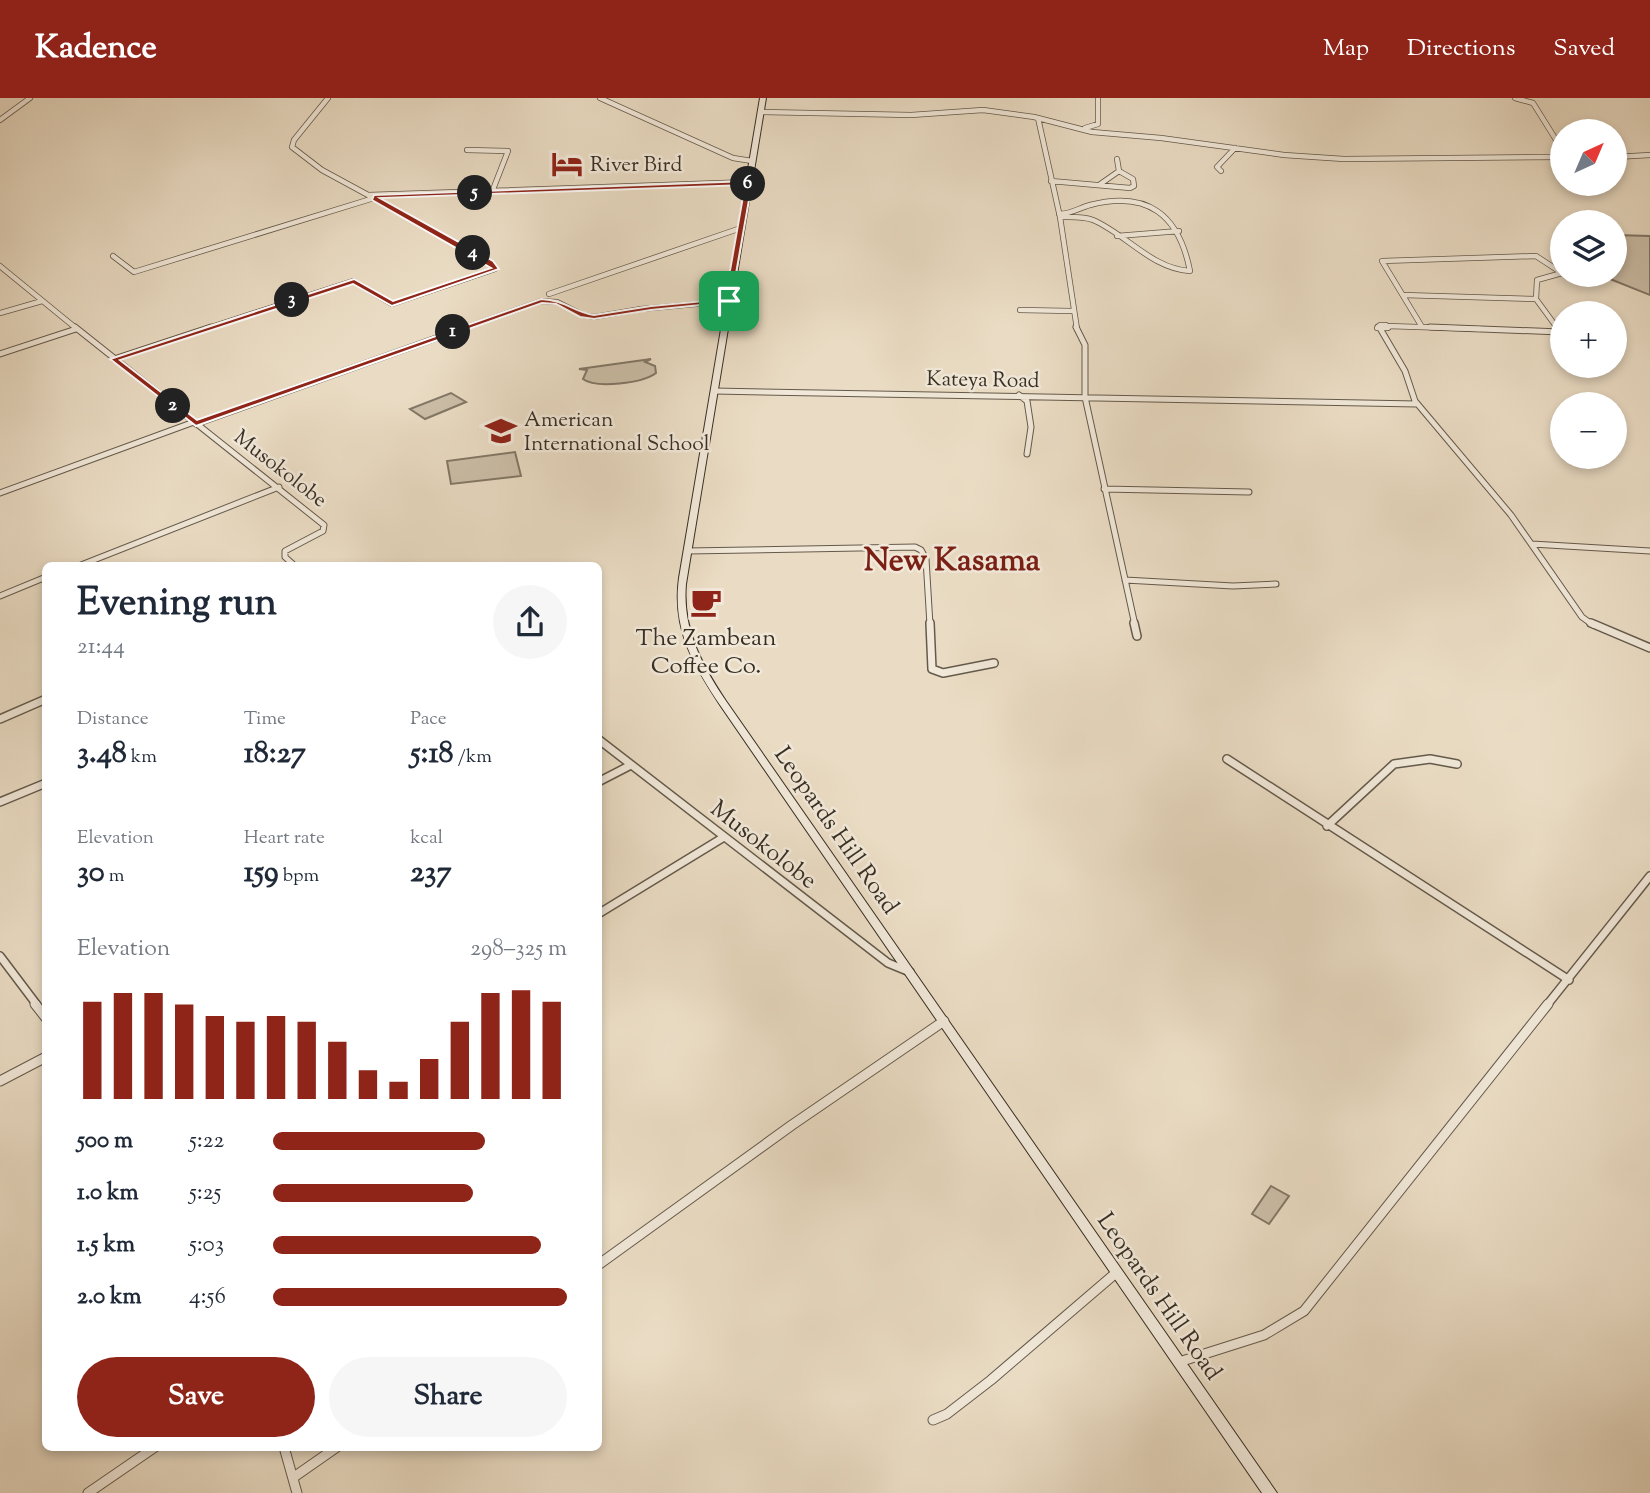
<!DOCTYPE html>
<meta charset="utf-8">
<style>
body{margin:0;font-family:"Sorts Mill Goudy",serif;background:#f6f6f7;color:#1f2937;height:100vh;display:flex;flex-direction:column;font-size:26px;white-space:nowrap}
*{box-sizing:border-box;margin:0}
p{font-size:23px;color:#747a83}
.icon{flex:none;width:38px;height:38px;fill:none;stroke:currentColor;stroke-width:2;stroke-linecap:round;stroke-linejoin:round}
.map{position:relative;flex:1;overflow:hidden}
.side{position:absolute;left:42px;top:464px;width:560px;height:889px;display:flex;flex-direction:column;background:#fff;border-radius:10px;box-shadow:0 4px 10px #0003}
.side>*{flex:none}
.needle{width:46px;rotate:44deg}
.tools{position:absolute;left:1550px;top:21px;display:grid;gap:14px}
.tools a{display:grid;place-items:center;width:77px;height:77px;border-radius:50%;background:#fff;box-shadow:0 4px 10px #0003;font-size:35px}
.pin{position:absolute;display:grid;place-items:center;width:60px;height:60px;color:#fff;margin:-30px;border-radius:14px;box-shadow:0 4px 10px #0006}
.km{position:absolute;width:35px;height:35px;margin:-18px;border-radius:50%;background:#222;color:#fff;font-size:19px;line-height:35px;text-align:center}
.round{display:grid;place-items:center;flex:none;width:74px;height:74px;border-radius:37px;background:#f6f6f7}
.head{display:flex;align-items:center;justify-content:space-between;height:119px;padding:0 35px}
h1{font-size:38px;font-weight:700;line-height:52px}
.stats{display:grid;grid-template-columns:repeat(3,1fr);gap:10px;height:119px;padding:7px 35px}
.stats div{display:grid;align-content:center}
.stats b{font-size:30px;font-weight:700}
.stats small{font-size:19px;font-weight:400}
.stats p{font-size:19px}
.chart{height:196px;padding:14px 35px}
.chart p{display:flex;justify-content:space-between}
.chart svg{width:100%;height:126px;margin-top:7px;stroke:#8f2418;stroke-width:6}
.primary-button{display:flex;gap:14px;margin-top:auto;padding:14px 35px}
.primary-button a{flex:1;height:80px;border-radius:42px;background:#8f2418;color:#fff;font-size:28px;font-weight:700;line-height:80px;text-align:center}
.primary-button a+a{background:#f6f6f7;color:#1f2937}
ul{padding:0 35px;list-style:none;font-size:23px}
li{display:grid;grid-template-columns:112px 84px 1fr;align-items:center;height:52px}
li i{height:18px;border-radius:9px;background:#8f2418}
header{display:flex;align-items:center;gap:42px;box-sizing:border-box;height:98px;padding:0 35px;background:#8f2418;color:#fff}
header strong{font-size:33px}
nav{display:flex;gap:38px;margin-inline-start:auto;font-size:24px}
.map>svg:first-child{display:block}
.green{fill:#ccbfa9;stroke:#827766;stroke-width:2}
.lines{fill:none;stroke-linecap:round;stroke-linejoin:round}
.minor-far3-casing{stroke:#645a4b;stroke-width:6}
.minor-far2-casing{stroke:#645a4b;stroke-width:7}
.minor-far1-casing{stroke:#645a4b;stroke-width:10}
.minor-casing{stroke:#645a4b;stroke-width:11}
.tertiary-casing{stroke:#645a4b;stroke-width:6}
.secondary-casing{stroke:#382f23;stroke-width:2}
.minor-far3{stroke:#f1e8d9;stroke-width:4.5}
.minor-far2{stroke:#f1e8d9;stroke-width:5}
.minor-far1{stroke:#f1e8d9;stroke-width:7}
.minor{stroke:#f1e8d9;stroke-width:9}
.tertiary{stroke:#f1e8d9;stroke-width:4.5}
.secondary{fill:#f1e8d9;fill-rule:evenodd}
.route{fill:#8f2418;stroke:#fff;stroke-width:2;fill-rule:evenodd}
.labels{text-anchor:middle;stroke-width:5;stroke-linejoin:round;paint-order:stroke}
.far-poi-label{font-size:21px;fill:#382f23;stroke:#f1e8d9;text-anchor:start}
.far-street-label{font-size:21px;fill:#382f23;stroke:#f1e8d9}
.poi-label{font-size:24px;fill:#382f23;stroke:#f1e8d9}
.street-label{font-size:24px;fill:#382f23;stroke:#f1e8d9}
.district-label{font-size:32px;font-weight:bold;fill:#7a1f14;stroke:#f1e8d9}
</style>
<header>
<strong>Kadence</strong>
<nav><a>Map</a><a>Directions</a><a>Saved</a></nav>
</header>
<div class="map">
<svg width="1650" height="1395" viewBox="0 0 1650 1395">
<rect width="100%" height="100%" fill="#eadcc4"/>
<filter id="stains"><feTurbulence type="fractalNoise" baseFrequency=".00286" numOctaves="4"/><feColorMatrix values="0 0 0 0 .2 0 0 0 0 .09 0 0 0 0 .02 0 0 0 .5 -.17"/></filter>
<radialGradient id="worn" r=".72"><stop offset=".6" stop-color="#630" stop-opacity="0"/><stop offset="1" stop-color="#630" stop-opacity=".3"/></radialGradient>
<path class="green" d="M1615 137 1650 138V197L1600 177H1615Z
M651 261 645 264 655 268 656 275C643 285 596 291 583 281L587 272 579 271Z
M451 295 466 304 425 321 410 311Z
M515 354 521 378 451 386 447 363Z
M1271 1088 1289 1098 1269 1126 1252 1116Z"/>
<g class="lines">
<defs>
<path id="minor-far3" d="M328 0 294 42 292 49 322 72 368 97 749 84
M600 0 733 60 752 63
M1515 0 1533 5 1563 53
M760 14 911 17 983 12 1034 19 1092 34 1161 40 1284 57 1344 61 1563 59
M1038 20 1060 119 1077 231
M1085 30 1098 26V0
M467 52 508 53 492 94
M1615 59 1650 57
M1221 73 1217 69 1235 50
M1051 83 1130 90 1134 88 1133 81 1119 73
M1099 87 1119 73 1117 61
M1059 116C1071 116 1079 110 1090 107 1148 92 1179 117 1190 173 1152 171 1126 136 1093 122 1083 118 1071 119 1060 119
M1117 138 1179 133
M113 158 134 174 374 100
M0 168 77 231
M549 196 741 130
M1403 197 1536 201
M1020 212 1072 213
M0 215 42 203
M1380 227H1386L1388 230H1377Z
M1387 228 1480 231
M1422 229 1382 163 1536 158 1562 175 1537 182 1536 201 1558 231
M205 231 353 183 392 206 495 171 490 165 375 100 376 98
M462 231 541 203 557 204 583 217 594 219 641 211 729 203"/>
<path id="minor-far2" d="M75 229 324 427 323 433 285 453V459L294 467
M1076 229 1085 247V299L1135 527
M1378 229H1388
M1430 229 1560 234 1557 229
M1381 232 1405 273 1415 303 1511 417 1582 519 1593 527
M0 256 76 231
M114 261 211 229
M714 293 1417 306
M1019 297 1027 303 1031 329 1027 356
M196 326 467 229
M1104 391 1249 394
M0 395 194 324
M1532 446 1650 453
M687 453 915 449 921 452 926 461 930 527
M81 467 279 389
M1125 482 1233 488 1276 486
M0 498 46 479"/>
<path id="minor-far1" d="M930 525 932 571 943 575 994 565
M1134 525 1137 538
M1591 525 1650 550
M0 621 46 601
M598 641 888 865 910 874
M1227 661 1569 882
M598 684 631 667
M0 704 46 685
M1327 728 1394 666 1430 661 1457 666
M598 816 724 739
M0 858 37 907
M1547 907 1650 778"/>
<path id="minor" d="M35 906 46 920
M0 983 46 959
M598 1167 792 1027 944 923
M1179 1264 1264 1237 1304 1213 1548 906
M933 1322 947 1316 991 1282 1117 1174
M284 1349 297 1395
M294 1379 337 1349
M88 1395 155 1349"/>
<path id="tertiary" d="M0 22 30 0"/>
<path id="secondary" d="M760 0H766L686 486C682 531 702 567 726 603L1277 1395H1262L720 607C693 566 672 531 679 480Z"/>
</defs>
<use href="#minor-far3" class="minor-far3-casing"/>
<use href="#minor-far2" class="minor-far2-casing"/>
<use href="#minor-far1" class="minor-far1-casing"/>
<use href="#minor" class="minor-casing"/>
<use href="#tertiary" class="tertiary-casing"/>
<use href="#secondary" class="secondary-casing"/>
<use href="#minor-far3" class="minor-far3"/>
<use href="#minor-far2" class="minor-far2"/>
<use href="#minor-far1" class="minor-far1"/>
<use href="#minor" class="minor"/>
<use href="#tertiary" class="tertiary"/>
<use href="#secondary" class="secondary"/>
</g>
<path class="route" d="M749 83 752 85 731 204 651 212 594 221 580 219 556 206 542 205 196 328 110 261 354 181 393 203 491 170 372 102 374 97ZM745 87 725 201 651 208 594 217C573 214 566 202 541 201L197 322 120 262 353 186 392 208 499 171 493 163 380 100Z"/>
<defs>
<symbol id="hotel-bare" viewBox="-9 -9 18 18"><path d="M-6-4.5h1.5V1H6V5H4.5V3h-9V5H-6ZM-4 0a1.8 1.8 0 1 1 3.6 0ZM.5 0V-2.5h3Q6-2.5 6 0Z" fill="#8f2418" stroke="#f1e8d9" stroke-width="2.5" paint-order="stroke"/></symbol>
<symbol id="school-bare" viewBox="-9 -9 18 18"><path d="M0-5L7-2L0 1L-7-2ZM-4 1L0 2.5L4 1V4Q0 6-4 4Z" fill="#8f2418" stroke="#f1e8d9" stroke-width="2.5" paint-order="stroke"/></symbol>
<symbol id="cafe-bare" viewBox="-9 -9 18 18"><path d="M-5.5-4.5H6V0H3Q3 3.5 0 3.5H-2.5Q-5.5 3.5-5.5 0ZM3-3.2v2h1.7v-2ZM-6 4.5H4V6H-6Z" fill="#8f2418" stroke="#f1e8d9" stroke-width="2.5" paint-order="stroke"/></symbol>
</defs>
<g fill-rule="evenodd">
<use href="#hotel-bare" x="545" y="44" width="44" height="44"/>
<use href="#school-bare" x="479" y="311" width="44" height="44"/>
<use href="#cafe-bare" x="684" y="482" width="44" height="44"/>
</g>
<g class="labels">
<g class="far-poi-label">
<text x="590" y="73">River Bird</text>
<text x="524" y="328">American<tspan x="524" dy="24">International School</tspan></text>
</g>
<g class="far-street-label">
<text transform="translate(983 281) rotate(1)" y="7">Kateya Road</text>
<text transform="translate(281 370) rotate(38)" y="7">Musokolobe</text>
</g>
<g class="poi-label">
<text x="706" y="547">The Zambean<tspan x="706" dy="28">Coffee Co.</tspan></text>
</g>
<g class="street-label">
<text transform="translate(837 732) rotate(55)" y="8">Leopards Hill Road</text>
<text transform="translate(764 746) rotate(38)" y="8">Musokolobe</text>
<text transform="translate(1160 1198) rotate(55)" y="8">Leopards Hill Road</text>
</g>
<g class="district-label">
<text x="952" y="472">New Kasama</text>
</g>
</g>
<rect width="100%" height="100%" filter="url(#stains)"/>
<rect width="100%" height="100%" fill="url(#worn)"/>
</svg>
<div class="tools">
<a><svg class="needle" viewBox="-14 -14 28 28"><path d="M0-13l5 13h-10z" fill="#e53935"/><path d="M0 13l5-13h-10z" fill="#747a83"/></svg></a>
<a><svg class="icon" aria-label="layers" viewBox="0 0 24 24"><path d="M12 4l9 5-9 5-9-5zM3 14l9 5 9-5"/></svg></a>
<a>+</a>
<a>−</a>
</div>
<div class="pin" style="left:729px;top:203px;background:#1e9e55"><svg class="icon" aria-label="arrive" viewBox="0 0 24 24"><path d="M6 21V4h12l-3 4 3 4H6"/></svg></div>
<b class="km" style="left:453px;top:234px">1</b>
<b class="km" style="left:173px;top:308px">2</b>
<b class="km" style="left:292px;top:202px">3</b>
<b class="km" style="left:473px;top:155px">4</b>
<b class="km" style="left:475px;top:95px">5</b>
<b class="km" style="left:748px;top:86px">6</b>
<section class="side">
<div class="head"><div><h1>Evening run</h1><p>21:44</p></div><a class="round"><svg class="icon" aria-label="share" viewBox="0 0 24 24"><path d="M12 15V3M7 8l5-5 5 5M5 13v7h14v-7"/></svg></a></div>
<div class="stats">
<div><p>Distance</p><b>3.48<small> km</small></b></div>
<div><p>Time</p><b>18:27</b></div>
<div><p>Pace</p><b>5:18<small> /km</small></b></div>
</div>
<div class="stats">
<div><p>Elevation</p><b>30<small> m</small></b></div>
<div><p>Heart rate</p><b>159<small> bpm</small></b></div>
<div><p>kcal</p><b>237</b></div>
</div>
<div class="chart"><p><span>Elevation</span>298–325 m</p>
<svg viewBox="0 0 160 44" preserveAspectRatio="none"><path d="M5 44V10M15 44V7M25 44V7M35 44V11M45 44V15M55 44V17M65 44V15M75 44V17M85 44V24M95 44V34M105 44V38M115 44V30M125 44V17M135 44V7M145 44V6M155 44V10"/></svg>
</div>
<ul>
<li><b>500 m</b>5:22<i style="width:72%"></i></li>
<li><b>1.0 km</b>5:25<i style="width:68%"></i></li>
<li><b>1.5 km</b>5:03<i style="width:91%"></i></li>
<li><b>2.0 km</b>4:56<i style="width:100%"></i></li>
</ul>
<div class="primary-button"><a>Save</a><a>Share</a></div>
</section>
</div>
